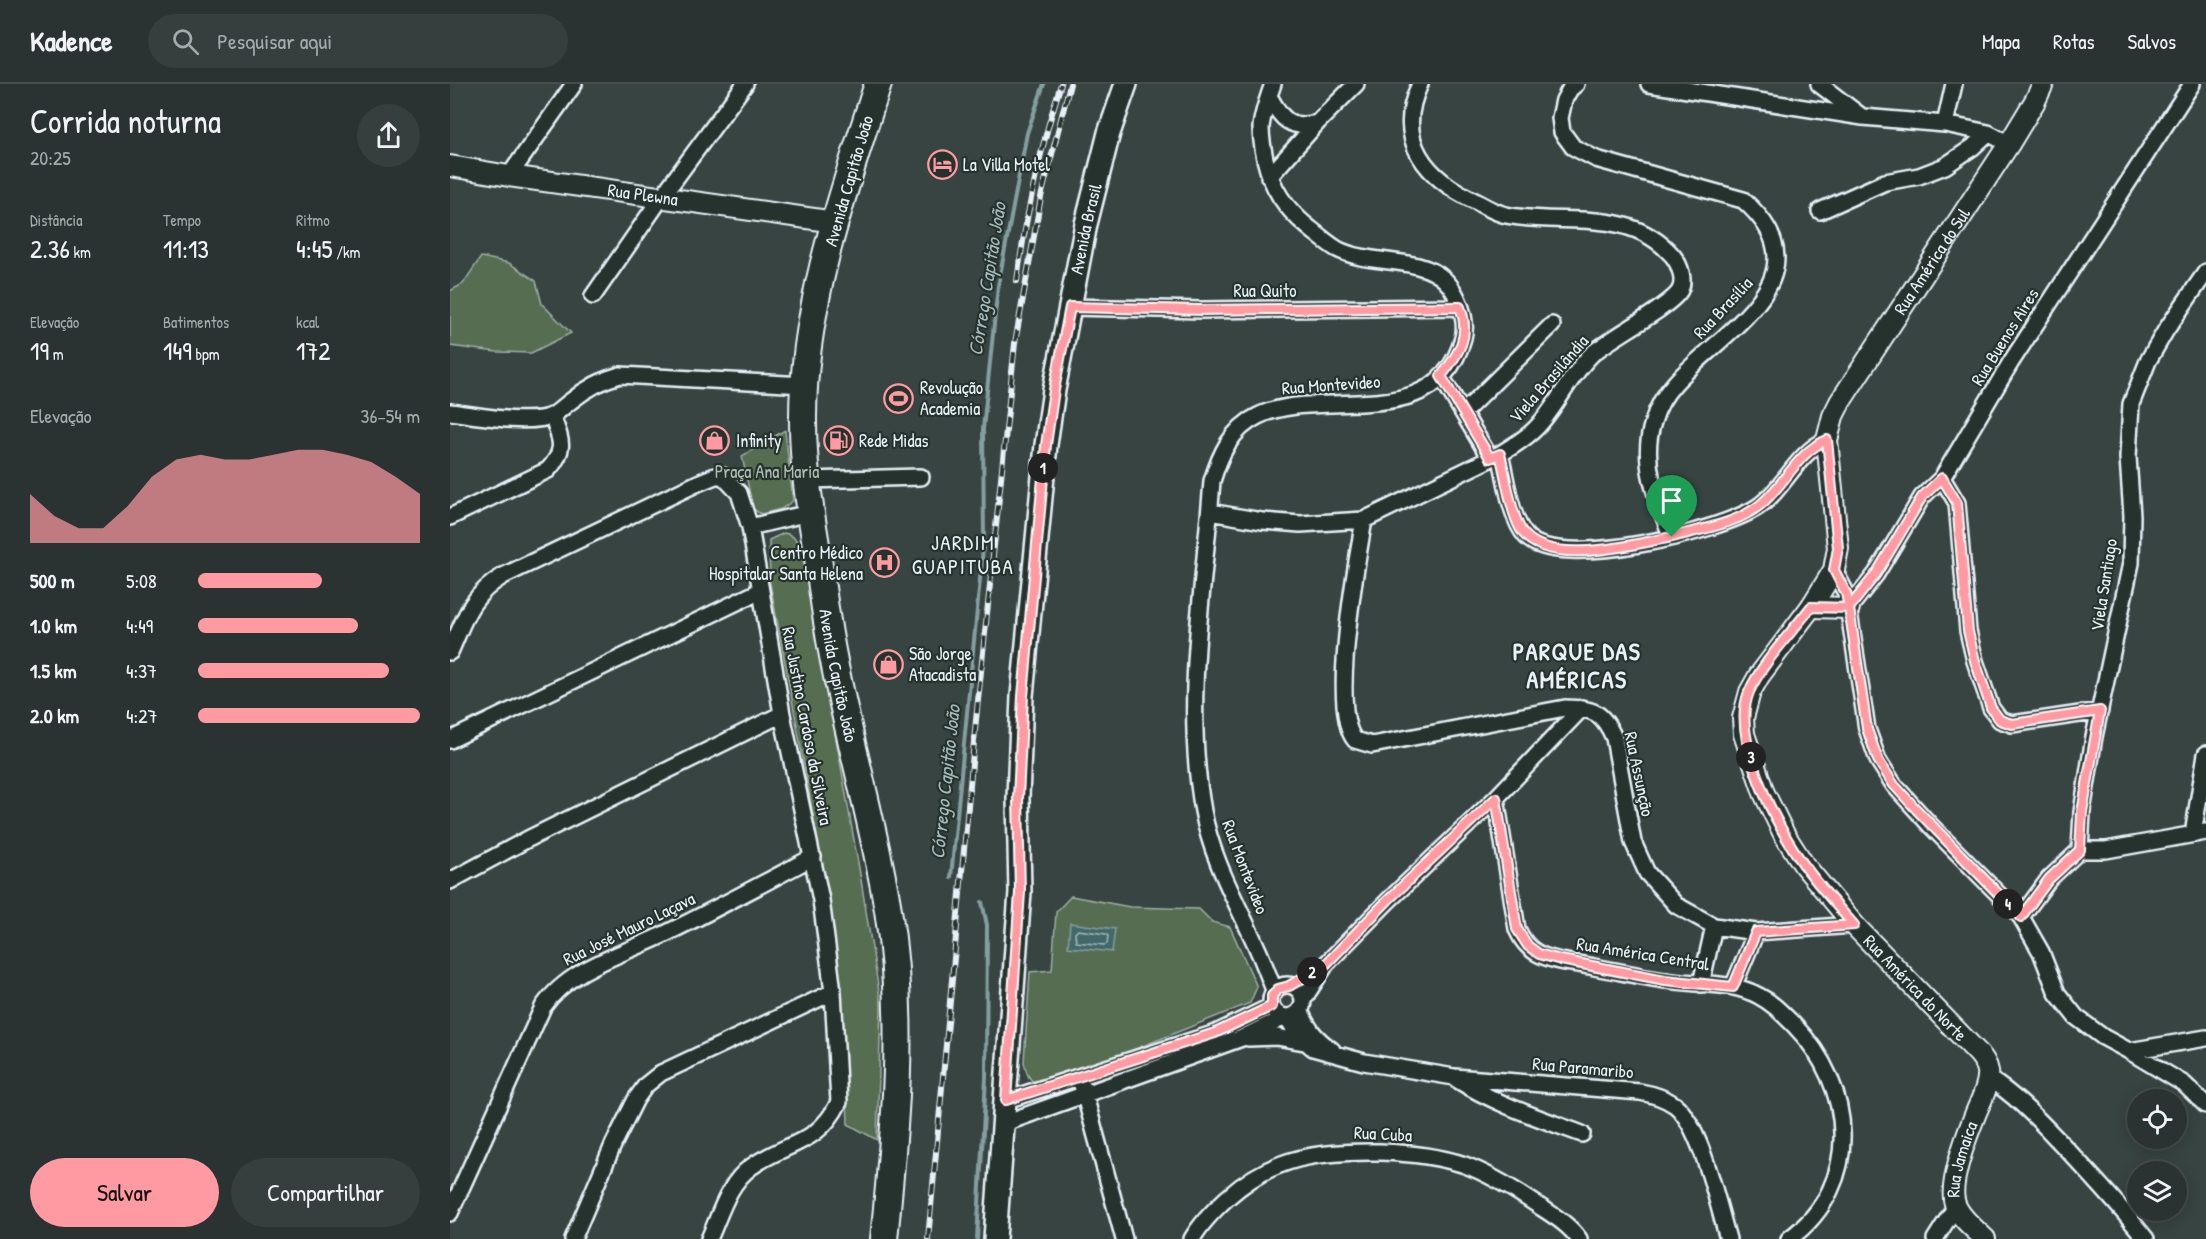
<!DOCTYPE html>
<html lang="pt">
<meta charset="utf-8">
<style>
body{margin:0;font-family:"Patrick Hand",sans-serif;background:#363f3e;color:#f1f3f6;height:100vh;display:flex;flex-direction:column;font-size:22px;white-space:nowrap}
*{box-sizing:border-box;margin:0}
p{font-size:20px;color:#a5aaac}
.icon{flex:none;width:33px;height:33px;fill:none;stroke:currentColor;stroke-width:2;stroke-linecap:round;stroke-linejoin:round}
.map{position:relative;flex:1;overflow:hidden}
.details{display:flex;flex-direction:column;background:#2a3332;width:450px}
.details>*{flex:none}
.buttons{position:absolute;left:1677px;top:1005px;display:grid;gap:12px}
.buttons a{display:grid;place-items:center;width:60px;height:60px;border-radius:50%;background:#2a3332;box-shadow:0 3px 15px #0003,0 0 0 2px #464e4d;font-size:30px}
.pin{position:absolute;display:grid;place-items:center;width:51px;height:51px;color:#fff;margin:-62px -26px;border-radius:50% 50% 50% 0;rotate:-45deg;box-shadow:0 0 6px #0007}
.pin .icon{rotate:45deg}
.km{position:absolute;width:30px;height:30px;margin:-15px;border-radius:50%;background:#222;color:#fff;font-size:16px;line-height:30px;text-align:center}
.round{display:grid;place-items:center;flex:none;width:63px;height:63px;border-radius:32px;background:#363f3e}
.overview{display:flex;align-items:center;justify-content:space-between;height:102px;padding:0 30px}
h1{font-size:33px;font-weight:600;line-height:45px}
.metrics{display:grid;grid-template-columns:repeat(3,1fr);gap:9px;height:102px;padding:6px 30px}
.metrics div{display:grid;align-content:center}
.metrics b{font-size:26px;font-weight:600}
.metrics small{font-size:16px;font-weight:400}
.metrics p{font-size:16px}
.chart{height:168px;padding:12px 30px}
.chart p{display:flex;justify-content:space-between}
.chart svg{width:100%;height:108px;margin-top:6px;fill:#ff9aa2;opacity:.7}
.action{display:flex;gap:12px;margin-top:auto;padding:12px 30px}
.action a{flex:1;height:69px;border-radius:36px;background:#ff9aa2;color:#111;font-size:24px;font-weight:600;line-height:69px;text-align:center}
.action a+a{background:#363f3e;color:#f1f3f6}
ul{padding:0 30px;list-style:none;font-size:20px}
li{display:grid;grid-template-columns:96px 72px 1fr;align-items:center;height:45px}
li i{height:15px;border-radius:8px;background:#ff9aa2}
header{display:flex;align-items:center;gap:36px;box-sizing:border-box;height:84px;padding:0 30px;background:#2a3332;border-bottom:2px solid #464e4d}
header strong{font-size:28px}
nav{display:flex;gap:33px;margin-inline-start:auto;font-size:21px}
.search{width:420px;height:54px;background:#363f3e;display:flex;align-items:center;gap:15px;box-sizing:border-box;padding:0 21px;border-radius:33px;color:#a5aaac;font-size:22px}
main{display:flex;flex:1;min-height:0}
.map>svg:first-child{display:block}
.green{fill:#566d51;stroke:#9fafa4;stroke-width:1.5}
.water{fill:#436867;stroke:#859fa1;stroke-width:1.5}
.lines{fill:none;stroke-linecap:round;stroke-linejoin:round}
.shore{stroke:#a6babe;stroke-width:1.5}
.stream{stroke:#859fa1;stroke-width:4}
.minor-casing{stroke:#e8f1f8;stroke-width:20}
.tertiary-casing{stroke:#e8f1f8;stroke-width:24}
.secondary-casing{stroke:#e8f1f8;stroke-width:26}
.trunk-casing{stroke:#e8f1f8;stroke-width:30}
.minor{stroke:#26332d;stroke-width:15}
.tertiary{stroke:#26332d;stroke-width:20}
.secondary{stroke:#26332d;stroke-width:21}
.trunk{stroke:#26332d;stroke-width:26}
.rail-casing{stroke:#e8f1f8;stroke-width:6}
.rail{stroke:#26332d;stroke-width:4;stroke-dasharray:11;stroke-linecap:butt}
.route-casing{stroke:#fff;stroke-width:12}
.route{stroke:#ff9aa2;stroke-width:8}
.labels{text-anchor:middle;stroke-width:4.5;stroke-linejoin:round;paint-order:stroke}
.poi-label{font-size:18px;fill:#e8f1f8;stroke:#26332d;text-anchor:start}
.street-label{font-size:18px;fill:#e8f1f8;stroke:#26332d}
.park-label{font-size:18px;fill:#aebcb5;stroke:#26332d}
.water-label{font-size:20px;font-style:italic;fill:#a6babe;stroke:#26332d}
.quarter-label{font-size:21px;letter-spacing:1.5px;fill:#e8f1f8;stroke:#26332d}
.district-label{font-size:24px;font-weight:bold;letter-spacing:1.5px;fill:#e8f1f8;stroke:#26332d}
</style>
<header>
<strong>Kadence</strong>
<div class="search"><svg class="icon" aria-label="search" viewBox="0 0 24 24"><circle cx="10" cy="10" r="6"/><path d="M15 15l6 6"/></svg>Pesquisar aqui</div>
<nav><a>Mapa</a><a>Rotas</a><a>Salvos</a></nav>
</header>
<main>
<section class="details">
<div class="overview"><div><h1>Corrida noturna</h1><p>20:25</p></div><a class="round"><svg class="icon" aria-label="share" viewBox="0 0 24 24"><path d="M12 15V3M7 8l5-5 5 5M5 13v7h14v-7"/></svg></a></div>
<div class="metrics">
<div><p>Distância</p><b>2.36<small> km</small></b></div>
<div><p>Tempo</p><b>11:13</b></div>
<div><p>Ritmo</p><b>4:45<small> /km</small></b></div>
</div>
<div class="metrics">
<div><p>Elevação</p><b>19<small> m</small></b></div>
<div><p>Batimentos</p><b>149<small> bpm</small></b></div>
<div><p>kcal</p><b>172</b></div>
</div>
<div class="chart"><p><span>Elevação</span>36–54 m</p>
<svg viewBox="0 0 160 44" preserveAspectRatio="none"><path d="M0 44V24L10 33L20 38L30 38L40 29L50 17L60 10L70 8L80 10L90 10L100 8L110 6L120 6L130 8L140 11L150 17L160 24V44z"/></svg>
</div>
<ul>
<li><b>500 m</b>5:08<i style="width:56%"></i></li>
<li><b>1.0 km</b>4:49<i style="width:72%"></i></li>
<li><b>1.5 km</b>4:37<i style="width:86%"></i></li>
<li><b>2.0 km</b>4:27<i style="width:100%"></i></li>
</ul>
<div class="action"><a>Salvar</a><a>Compartilhar</a></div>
</section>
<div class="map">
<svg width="1756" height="1155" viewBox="0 0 1756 1155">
<rect width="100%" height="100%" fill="#384442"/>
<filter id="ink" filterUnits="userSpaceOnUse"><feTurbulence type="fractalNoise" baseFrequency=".0167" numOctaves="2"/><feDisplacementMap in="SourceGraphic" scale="12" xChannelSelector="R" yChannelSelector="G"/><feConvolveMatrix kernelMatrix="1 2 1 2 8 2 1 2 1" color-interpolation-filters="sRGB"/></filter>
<g filter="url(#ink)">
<path class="green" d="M31 173 59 179 86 197 92 220 121 249 81 269 47 268 0 262V207L13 200Z
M335 346 343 417 331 425 311 430 303 425 292 372Z
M334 449C353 452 352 475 357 491L410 790 431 920 427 1056 398 1040C393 858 353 678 320 499L319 456Z
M621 812 680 823 749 825 762 838 780 843 807 903 800 919 593 1002C579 998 577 992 574 978L580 888 602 886 606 828Z"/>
<path class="water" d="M620 839 665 845 662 868 618 863Z"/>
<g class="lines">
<path class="shore" d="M628 846 656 850 658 852 657 860 654 861 626 858 625 849Z"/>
<path class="stream" d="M501 793 534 454 533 345 548 202 577 49 594 0
M527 1155 536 994 537 841 532 818"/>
<defs>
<path id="minor" d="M823 0C818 14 812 30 811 44 811 55 813 65 815 75 822 105 835 124 858 143 867 150 877 159 887 165 919 182 968 171 995 196 1008 209 1018 236 1013 254 987 352 871 301 808 332 781 345 770 371 762 397 754 506 733 617 753 727 762 777 788 820 808 866 814 879 819 894 825 908
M1126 0 1120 5 1114 16 1110 34 1112 48 1123 63 1146 75 1293 116C1380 192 1273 246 1225 299 1215 310 1207 323 1203 338 1190 378 1207 417 1222 453
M1199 0 1413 33 1495 40 1538 49 1559 60
M1369 0 1412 33
M819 12C831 35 840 46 867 39
M1495 40 1504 0
M59 92 124 0
M819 93 867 39 906 0
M1370 127 1435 98 1469 92 1495 82 1523 63 1538 49
M143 212 211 114 295 0
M620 223 752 226 1010 223
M991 292 1040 374
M0 328C23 331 83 342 103 331 109 328 115 321 121 317 137 304 151 296 170 291L354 301
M1013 329 1102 241
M1050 370C1056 393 1060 434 1076 452 1107 488 1274 447 1309 422 1335 404 1347 368 1377 356
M1492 394 1507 419 1518 547 1525 577 1541 624 1550 636 1562 640 1650 627
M357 396 471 393
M760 428 812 437 850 440 914 436 1050 370C1063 362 1077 354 1087 343 1108 321 1120 291 1142 270 1160 254 1222 222 1230 206 1235 196 1230 181 1223 172 1178 121 1115 143 1056 131 1046 129 1036 123 1027 118 977 95 943 57 970 0
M0 433 98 386C117 365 111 356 102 332
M914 436C907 477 879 626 905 656L922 661 1115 624C1143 624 1153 628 1164 654L1183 758 1197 789 1226 821 1264 842 1306 848 1404 841
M300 443 359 429
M1384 486 1396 509 1417 645 1428 676 1444 701 1480 741 1571 833 1591 868 1607 909 1626 933 1653 953 1679 967 1734 1000 1756 1021
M1399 524 1426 490 1472 413 1492 394 1561 278 1742 0
M0 568C15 534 20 512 53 492L248 399 265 392H273L289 409 300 443 332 630 371 816 383 908 389 1018C368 1062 335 1058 301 1083 278 1099 270 1131 259 1155
M0 656 310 507
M1046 714 1067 845C1072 856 1077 863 1087 869 1103 878 1126 879 1144 883 1168 887 1192 893 1216 896 1247 901 1281 897 1309 912 1323 919 1333 930 1344 941 1404 1002 1414 1100 1339 1155
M1743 750 1756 670
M1630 766 1632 728 1644 653 1681 479 1682 432 1678 373 1681 320 1698 277 1716 246 1756 188
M0 797 78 755 332 630
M1571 833 1599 795 1630 766H1656L1756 748
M1251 900 1264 842
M821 917a16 16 0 1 1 32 0a16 16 0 1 1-32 0Z
M1283 903 1306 848
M853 916 876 880 938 817 1046 714 1132 624
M850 926C857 944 866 955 882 966
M837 933 847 950 863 964 914 978 1004 993 1190 1008C1202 1010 1215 1014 1225 1021 1251 1042 1268 1121 1278 1155
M798 954 827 953 854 958
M1679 967 1756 954
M1538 994C1563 1010 1583 1030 1604 1052 1636 1085 1667 1119 1696 1155
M1006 995C1045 1020 1089 1034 1132 1050
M632 1001 674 1155
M556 1016 766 949 822 922
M555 1039 792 954 835 933
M0 1129 93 923C120 883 175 870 217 849 266 825 314 799 363 773
M123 1155 164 1059 186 1015 196 1001 211 989 383 908
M742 1155C751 1139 764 1126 777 1114 823 1072 870 1067 930 1068 958 1069 988 1072 1015 1081 1039 1090 1062 1104 1083 1118 1099 1129 1118 1139 1129 1155
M1485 1155 1506 1122"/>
<g id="tertiary">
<path id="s1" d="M0 82 59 92 385 138"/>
<path d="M1361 523 1399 524"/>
<path id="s2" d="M1535 1155C1525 1145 1510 1134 1505 1120 1498 1100 1517 1051 1525 1031 1530 1018 1540 1001 1538 987 1537 980 1533 975 1529 970L1404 841 1354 781 1334 750 1314 709 1294 650 1293 634 1300 608 1309 592 1361 523 1384 486 1388 464 1377 356 1383 332 1390 318 1559 60 1585 17 1593 0"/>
</g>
<g id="secondary">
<path id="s3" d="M545 1155 570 808 568 714 572 612 596 361 604 306 636 140 659 49 676 0"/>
</g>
<g id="trunk">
<path id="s4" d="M428 0C393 109 352 223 353 338 353 382 360 425 367 467 372 502 376 537 383 572 399 657 424 740 438 826 456 936 445 1045 434 1155"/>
</g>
</defs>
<use href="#minor" class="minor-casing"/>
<use href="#tertiary" class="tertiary-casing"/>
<use href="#secondary" class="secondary-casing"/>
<use href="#trunk" class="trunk-casing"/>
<use href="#minor" class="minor"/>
<use href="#tertiary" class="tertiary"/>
<use href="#secondary" class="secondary"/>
<use href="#trunk" class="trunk"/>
<defs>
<path id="rail" d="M567 197C576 131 590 64 611 0
M478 1155 526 636 565 259 591 113 620 0"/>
</defs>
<use href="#rail" class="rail-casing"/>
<use href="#rail" class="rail"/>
</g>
</g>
<g class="lines" filter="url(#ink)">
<defs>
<path id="route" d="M1222 453C1185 460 1096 485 1071 446 1060 427 1056 392 1050 370L1040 374 991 292C1009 270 1021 251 1010 223L752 226 620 223 604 306 596 361 573 612 568 714 570 808 556 1016 765 949 822 922V912L828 905 839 902 876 880 938 816 1046 714 1067 845 1078 862 1089 870 1111 876 1215 896 1283 903 1306 848 1404 841C1387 822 1369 802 1354 781 1327 744 1280 654 1299 608 1311 580 1342 548 1361 523L1399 524 1426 490 1472 413 1492 394 1507 419 1518 547 1525 577 1541 624 1550 636 1562 640 1650 627 1632 728 1630 766 1599 795 1571 833 1467 726 1444 701 1428 676 1417 645 1399 524 1396 509 1384 486 1388 464 1377 356C1348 367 1334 402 1310 421 1287 440 1251 445 1222 453"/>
</defs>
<use href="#route" class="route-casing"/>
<use href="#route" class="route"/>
</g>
<defs>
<symbol id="hotel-ring" viewBox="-11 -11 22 22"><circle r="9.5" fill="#26332d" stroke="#ff9aa2" stroke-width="1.5"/><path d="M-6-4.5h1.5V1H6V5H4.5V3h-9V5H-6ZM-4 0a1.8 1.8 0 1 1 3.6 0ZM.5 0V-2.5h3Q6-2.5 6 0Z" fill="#ff9aa2"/></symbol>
<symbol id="stadium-ring" viewBox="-11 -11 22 22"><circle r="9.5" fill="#26332d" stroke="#ff9aa2" stroke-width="1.5"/><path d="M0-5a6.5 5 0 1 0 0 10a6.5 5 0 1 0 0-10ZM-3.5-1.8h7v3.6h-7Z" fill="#ff9aa2"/></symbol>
<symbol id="shop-ring" viewBox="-11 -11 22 22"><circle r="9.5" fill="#26332d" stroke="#ff9aa2" stroke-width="1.5"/><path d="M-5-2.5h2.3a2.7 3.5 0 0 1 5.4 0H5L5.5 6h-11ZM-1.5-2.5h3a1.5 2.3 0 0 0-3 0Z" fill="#ff9aa2"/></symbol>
<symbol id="fuel-ring" viewBox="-11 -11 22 22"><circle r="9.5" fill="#26332d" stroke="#ff9aa2" stroke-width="1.5"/><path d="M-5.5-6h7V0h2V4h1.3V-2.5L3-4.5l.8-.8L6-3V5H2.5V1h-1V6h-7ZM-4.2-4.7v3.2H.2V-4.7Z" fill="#ff9aa2"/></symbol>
<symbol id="hospital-ring" viewBox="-11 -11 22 22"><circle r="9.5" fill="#26332d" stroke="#ff9aa2" stroke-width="1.5"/><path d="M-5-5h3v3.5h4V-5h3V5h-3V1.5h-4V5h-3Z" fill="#ff9aa2"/></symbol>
</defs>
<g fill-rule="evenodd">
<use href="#hotel-ring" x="476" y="64" width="33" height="33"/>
<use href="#stadium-ring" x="432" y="298" width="33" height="33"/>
<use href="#shop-ring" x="248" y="340" width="33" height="33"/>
<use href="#fuel-ring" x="372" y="340" width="33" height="33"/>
<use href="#hospital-ring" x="418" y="462" width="33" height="33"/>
<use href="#shop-ring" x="422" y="564" width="33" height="33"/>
</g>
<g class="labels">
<g class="poi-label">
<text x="513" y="87">La Villa Motel</text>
<text x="470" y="310">Revolução<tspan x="470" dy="21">Academia</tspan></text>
<text x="286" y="363">Infinity</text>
<text x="409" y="363">Rede Midas</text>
<text x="413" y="475" text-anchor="end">Centro Médico<tspan x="413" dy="21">Hospitalar Santa Helena</tspan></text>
<text x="459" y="576">São Jorge<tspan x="459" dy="21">Atacadista</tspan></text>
</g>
<g class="street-label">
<text transform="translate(399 97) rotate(-74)" y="6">Avenida Capitão João</text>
<text dy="6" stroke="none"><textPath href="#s1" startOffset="195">Rua Plewna</textPath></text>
<text dy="6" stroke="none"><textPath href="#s3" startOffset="1016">Avenida Brasil</textPath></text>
<text dy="6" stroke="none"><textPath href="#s2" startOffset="1138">Rua América do Sul</textPath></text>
<text x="815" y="213">Rua Quito</text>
<text transform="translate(1273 224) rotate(-47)" y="6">Rua Brasília</text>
<text transform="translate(1555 253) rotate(-58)" y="6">Rua Buenos Aires</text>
<text transform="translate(1099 295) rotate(-49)" y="6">Viela Brasilândia</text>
<text transform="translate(881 301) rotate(-4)" y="6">Rua Montevideo</text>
<text transform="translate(1654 501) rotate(-81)" y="6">Viela Santiago</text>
<text dy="6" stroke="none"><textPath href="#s4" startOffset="604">Avenida Capitão João</textPath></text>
<text transform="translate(357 642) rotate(79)" y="6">Rua Justino Cardoso da Silveira</text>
<text transform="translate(1189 690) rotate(78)" y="6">Rua Assunção</text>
<text transform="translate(795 783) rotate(69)" y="6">Rua Montevideo</text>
<text transform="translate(179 845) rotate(-26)" y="6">Rua José Mauro Laçava</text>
<text transform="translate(1193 870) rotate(9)" y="6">Rua América Central</text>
<text transform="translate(1465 904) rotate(46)" y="6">Rua América do Norte</text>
<text transform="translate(1133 984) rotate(5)" y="6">Rua Paramaribo</text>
<text transform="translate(933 1050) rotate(3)" y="6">Rua Cuba</text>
<text dy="6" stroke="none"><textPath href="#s2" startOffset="92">Rua Jamaica</textPath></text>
</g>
<g class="park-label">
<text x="317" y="394">Praça Ana Maria</text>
</g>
<g class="water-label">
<text transform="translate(537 195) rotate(-81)" y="7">Córrego Capitão João</text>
<text transform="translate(495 698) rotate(-84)" y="7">Córrego Capitão João</text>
</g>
<g class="quarter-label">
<text x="513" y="466">JARDIM<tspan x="513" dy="24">GUAPITUBA</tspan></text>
</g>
<g class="district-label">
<text x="1127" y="576">PARQUE DAS<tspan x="1127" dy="28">AMÉRICAS</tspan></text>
</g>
</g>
</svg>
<div class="buttons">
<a><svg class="icon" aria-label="locate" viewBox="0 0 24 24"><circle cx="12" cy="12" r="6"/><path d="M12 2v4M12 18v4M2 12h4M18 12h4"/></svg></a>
<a><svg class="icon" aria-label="layers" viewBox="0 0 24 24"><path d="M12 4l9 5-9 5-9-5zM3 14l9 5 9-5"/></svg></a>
</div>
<div class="pin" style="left:1222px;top:453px;background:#1e9e55"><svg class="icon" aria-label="arrive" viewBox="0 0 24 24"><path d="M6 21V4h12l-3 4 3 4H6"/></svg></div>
<b class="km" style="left:593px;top:384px">1</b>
<b class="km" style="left:862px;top:888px">2</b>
<b class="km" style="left:1301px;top:673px">3</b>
<b class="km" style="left:1558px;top:820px">4</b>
</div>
</main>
